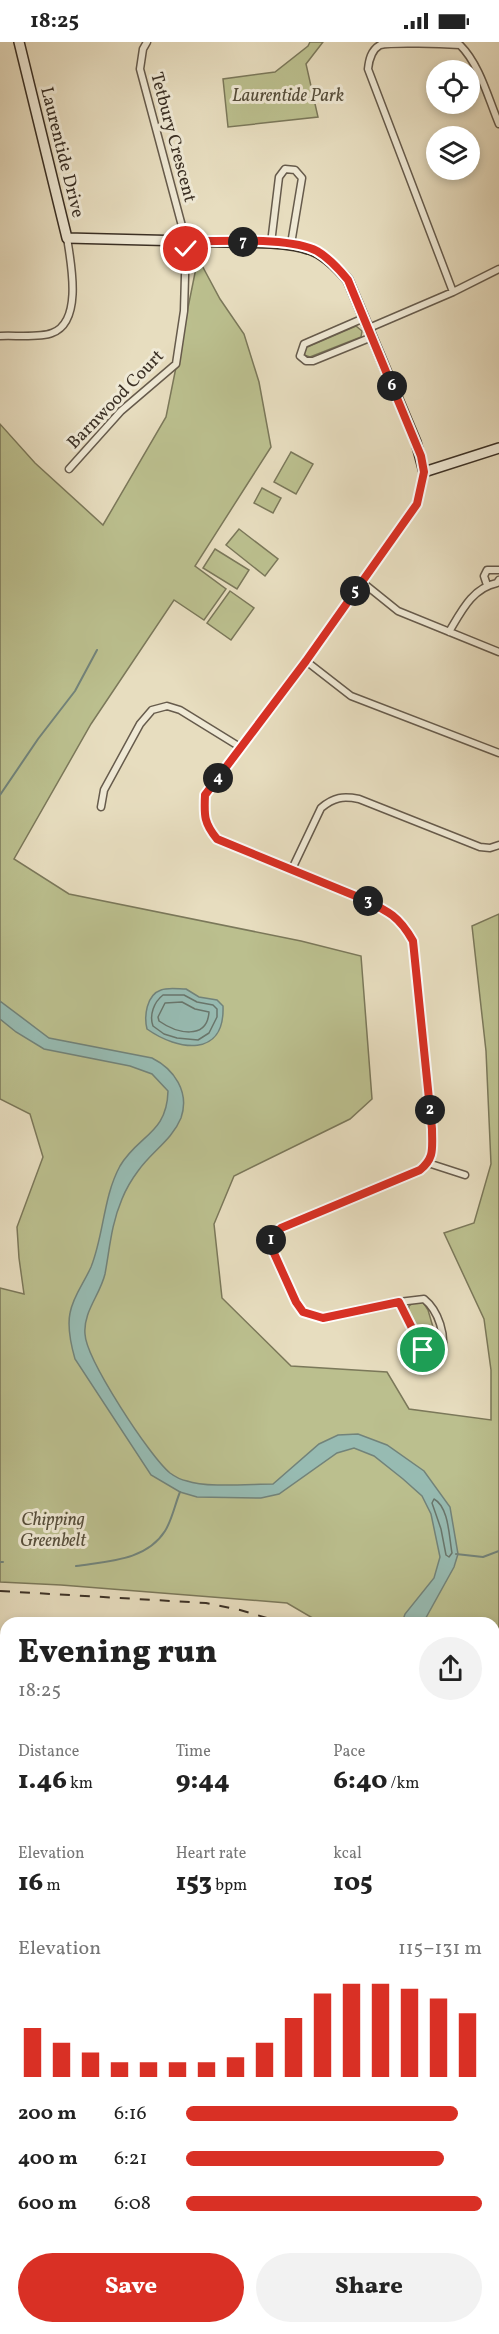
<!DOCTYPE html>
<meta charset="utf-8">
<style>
body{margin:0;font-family:Vollkorn,serif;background:#f2f2f2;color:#222;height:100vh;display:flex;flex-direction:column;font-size:22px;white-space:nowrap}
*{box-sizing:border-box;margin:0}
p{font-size:20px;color:#767676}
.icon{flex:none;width:33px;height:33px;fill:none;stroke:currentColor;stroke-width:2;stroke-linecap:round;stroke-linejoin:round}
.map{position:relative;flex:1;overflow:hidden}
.sheet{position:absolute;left:0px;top:1575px;width:500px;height:717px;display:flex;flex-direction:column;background:#fff;border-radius:18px 18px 0 0;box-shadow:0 3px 9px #0003}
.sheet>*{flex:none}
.fabs{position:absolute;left:426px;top:18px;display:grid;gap:12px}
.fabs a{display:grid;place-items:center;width:54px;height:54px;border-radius:50%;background:#fff;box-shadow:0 3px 9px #0003;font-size:30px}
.pin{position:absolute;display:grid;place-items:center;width:51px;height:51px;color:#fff;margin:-26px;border:3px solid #fff;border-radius:50%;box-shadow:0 2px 6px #0007}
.km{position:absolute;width:30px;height:30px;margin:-15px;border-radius:50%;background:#222;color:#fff;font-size:16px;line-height:30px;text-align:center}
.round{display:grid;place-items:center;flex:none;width:63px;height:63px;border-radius:32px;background:#f2f2f2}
.summary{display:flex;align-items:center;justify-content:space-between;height:102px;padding:0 18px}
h1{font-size:33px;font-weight:800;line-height:45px}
.stats{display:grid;grid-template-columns:repeat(3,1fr);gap:9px;height:102px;padding:6px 18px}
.stats div{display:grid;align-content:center}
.stats b{font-size:26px;font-weight:800}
.stats small{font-size:16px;font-weight:400}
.stats p{font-size:16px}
.chart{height:168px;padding:12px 18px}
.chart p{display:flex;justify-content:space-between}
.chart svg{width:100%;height:108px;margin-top:6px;stroke:#d93025;stroke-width:6}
.primary-button{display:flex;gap:12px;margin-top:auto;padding:12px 18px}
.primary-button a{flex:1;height:69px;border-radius:36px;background:#d93025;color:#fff;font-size:24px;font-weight:800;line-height:69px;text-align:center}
.primary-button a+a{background:#f2f2f2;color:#222}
ul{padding:0 18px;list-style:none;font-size:20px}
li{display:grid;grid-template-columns:96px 72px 1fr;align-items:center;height:45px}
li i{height:15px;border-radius:8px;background:#d93025}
.status{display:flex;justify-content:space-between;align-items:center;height:42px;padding:0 30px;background:#fff;direction:ltr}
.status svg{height:16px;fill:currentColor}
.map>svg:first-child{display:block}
.green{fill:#bbbf8e;stroke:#7b785a;stroke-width:1.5}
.water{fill:#97bbb2;stroke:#72837a;stroke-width:1.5}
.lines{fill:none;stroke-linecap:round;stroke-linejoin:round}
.shore{stroke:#69766c;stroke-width:1.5}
.stream{stroke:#72837a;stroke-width:2}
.street-casing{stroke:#665b4c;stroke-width:9}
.secondary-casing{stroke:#3b3025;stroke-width:12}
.street{stroke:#efe9d5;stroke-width:6}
.secondary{stroke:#efe9d5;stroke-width:9}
.rail{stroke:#3b3025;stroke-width:2;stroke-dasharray:10 10;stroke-linecap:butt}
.route-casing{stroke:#fff;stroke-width:12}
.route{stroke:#d93025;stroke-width:8}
.labels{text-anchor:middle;stroke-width:6;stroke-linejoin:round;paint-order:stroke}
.park-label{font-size:18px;font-style:italic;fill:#554d3a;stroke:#efe9d5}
.street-label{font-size:18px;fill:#3b3025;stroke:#efe9d5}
</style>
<div class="status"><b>18:25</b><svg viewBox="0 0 49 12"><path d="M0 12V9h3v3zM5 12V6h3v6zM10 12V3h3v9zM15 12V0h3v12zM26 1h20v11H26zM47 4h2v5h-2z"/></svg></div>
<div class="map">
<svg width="499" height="2292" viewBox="0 0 499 2292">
<rect width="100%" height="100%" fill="#e7ddbf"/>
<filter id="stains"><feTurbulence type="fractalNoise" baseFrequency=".00333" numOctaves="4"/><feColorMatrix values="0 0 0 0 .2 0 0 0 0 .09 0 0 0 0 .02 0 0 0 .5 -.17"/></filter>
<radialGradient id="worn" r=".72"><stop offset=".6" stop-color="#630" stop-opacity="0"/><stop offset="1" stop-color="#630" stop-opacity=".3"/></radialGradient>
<path class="green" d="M310 0H323L306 22 318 75 228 85 223 37 275 30 308 4Z
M198 216 220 257 244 292 259 340 271 405 195 524 226 547 204 578 174 558 91 682 14 817 69 852 301 899 361 914 372 1057 350 1077 234 1134 214 1182 222 1256 291 1324 387 1330 409 1367 491 1378V1328L484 1277 444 1191 474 1181 491 1122 486 1009 472 884 499 872V1716L494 1710V1581H321L287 1561 61 1543 0 1540V1246L24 1252 19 1216 17 1185 43 1115 30 1072 0 1057V382L35 421 103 483 166 375Z
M356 284 362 289 361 295 310 315 304 313 305 306Z
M291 410 313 422 296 452 274 440Z
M262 446 281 456 273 471 254 461Z
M239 487 278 517 265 534 226 503Z
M215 507 249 528 237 547 203 526Z
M230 549 254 566 231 598 207 581Z
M423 1260 428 1268 438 1302 436 1306 431 1308 427 1305 408 1270 409 1264 413 1261Z
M495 1728 499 1730V2054L494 2050V1729Z"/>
<path class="water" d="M186 947 199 955 217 958 223 964C225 1016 178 1009 147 987 144 975 146 953 161 948 168 945 179 947 186 947Z
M0 959 49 996 152 1016C174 1027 190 1050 181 1076 172 1098 151 1110 138 1129 132 1137 126 1147 122 1157 111 1183 110 1205 105 1232 100 1253 83 1270 85 1292 86 1317 150 1415 170 1431 174 1434 182 1438 187 1439 206 1446 251 1442 273 1442L319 1402 338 1393 358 1392 387 1403 424 1429 450 1465 458 1512 454 1525 423 1581H402L405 1572 434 1536 440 1515 431 1472 422 1454 403 1437 374 1414 354 1406 337 1411 279 1452 261 1456 197 1455 180 1450 151 1433 75 1317C71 1303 67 1286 70 1271 73 1254 84 1241 91 1225 104 1193 103 1155 120 1124 138 1093 167 1092 168 1049L152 1032 130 1024 44 1007 16 990 0 977Z
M494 1882 499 1891V1947L494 1946Z"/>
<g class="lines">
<path class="shore" d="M163 953H184L197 960 213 963 217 967V975L209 991 198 998 177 996 164 992 153 984C149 973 154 960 163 953Z
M182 960 195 967 209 970C207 999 176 991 159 979L158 975 165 961Z
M434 1457C449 1465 449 1495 452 1511L449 1515 446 1513 441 1487 432 1461Z"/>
<path class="stream" d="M0 753 38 697 75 649 97 608
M456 1512 483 1515 499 1509
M0 1520H3
M76 1524C107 1519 146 1519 165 1489 172 1478 175 1462 180 1450"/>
<defs>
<path id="street" d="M271 201 279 135 285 127 295 128 302 136 291 202
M453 250 368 27C369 18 371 8 380 3 393 0 443 2 460 3 480 23 488 56 499 82
M364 276 304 302 300 314 306 319H313L372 295
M369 286 453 250 499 227
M0 294C13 293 40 296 52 291 83 280 71 221 67 196
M69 427 121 369 176 322 184 269 186 199 140 27 143 7 147 0
M362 540 398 569 499 610
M487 543 484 534 487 528H499
M449 590C461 570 472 546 497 541L499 538
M306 619 351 654 499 711
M101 765 104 748 140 682 152 668 167 664 180 668 240 705
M292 827 321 766C334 755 343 754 359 757L480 805 490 806 499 803
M428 1121 465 1133
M399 1260 423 1308 430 1314 442 1311C446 1294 439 1269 424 1257L399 1260 323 1276 303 1270 296 1260 273 1209 271 1198 273 1193 281 1186 420 1128C435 1116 432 1106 432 1087L413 899C398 873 389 870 363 857L217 797C206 782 204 772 205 753L306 619 417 462 424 430
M0 1726 6 1728
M0 1791 6 1797
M0 1825 6 1822
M0 1934 6 1930
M0 2041 6 2038
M494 2151 499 2154
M325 2286 339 2292
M392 2286V2292"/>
<path id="secondary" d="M19 0 67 196 271 201C309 203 323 209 348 238L416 400 424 430 499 406
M494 2055 499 2054
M0 2131 6 2160
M0 2179 6 2210
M21 2286 22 2292
M31 2286 32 2292"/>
</defs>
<use href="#street" class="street-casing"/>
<use href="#secondary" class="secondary-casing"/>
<use href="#street" class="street"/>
<use href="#secondary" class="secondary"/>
<path class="rail" d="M0 1549 206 1561 240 1568 284 1581
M494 1849 499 1860"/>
</g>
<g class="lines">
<defs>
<path id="route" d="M186 207V199C218 200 289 194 317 209 329 216 339 227 348 238L421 414 424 430 417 462 306 619 205 753C204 774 204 781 217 797L363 857C388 869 399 874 413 899L432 1087C432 1106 435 1116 420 1128L281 1186 273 1193 271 1198 273 1209 296 1260 303 1270 323 1276 399 1260 423 1308"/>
</defs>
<use href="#route" class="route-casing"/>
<use href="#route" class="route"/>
</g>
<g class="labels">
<g class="park-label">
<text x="288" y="59">Laurentide Park</text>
<text x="53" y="1483">Chipping<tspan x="53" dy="21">Greenbelt</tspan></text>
</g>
<g class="street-label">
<text transform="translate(174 95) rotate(75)" y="6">Tetbury Crescent</text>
<text transform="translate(63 110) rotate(76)" y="6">Laurentide Drive</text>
<text transform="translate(115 357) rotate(-46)" y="6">Barnwood Court</text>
</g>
</g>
<rect width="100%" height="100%" filter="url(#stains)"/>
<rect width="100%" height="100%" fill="url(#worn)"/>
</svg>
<div class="fabs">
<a><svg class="icon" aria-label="locate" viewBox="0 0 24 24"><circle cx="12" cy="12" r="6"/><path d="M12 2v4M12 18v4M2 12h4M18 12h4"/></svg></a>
<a><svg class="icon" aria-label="layers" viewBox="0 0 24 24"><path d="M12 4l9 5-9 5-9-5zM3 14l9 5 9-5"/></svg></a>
</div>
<div class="pin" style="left:423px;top:1308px;background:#1e9e55"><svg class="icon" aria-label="arrive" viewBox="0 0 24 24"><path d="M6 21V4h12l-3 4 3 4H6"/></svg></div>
<div class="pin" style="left:186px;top:207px;background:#d93025"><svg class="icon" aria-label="check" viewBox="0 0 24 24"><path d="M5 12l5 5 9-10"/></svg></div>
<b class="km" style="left:271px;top:1198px">1</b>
<b class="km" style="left:430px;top:1068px">2</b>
<b class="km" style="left:368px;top:859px">3</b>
<b class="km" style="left:218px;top:736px">4</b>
<b class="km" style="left:355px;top:549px">5</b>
<b class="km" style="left:392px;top:344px">6</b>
<b class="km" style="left:243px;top:200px">7</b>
<section class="sheet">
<div class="summary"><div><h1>Evening run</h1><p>18:25</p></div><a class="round"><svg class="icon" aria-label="share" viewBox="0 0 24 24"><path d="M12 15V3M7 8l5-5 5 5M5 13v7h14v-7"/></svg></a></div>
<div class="stats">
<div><p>Distance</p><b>1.46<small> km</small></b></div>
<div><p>Time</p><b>9:44</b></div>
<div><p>Pace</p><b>6:40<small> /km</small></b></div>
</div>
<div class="stats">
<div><p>Elevation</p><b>16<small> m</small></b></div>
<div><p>Heart rate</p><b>153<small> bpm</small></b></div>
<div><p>kcal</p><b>105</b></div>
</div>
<div class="chart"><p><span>Elevation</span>115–131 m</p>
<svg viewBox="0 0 160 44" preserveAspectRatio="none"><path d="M5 44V24M15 44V30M25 44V34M35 44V38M45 44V38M55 44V38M65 44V38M75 44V36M85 44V30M95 44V20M105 44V10M115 44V6M125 44V6M135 44V8M145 44V12M155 44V18"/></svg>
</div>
<ul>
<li><b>200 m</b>6:16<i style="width:92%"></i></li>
<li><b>400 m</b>6:21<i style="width:87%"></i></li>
<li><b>600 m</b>6:08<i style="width:100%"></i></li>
</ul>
<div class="primary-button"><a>Save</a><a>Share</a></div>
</section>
</div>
